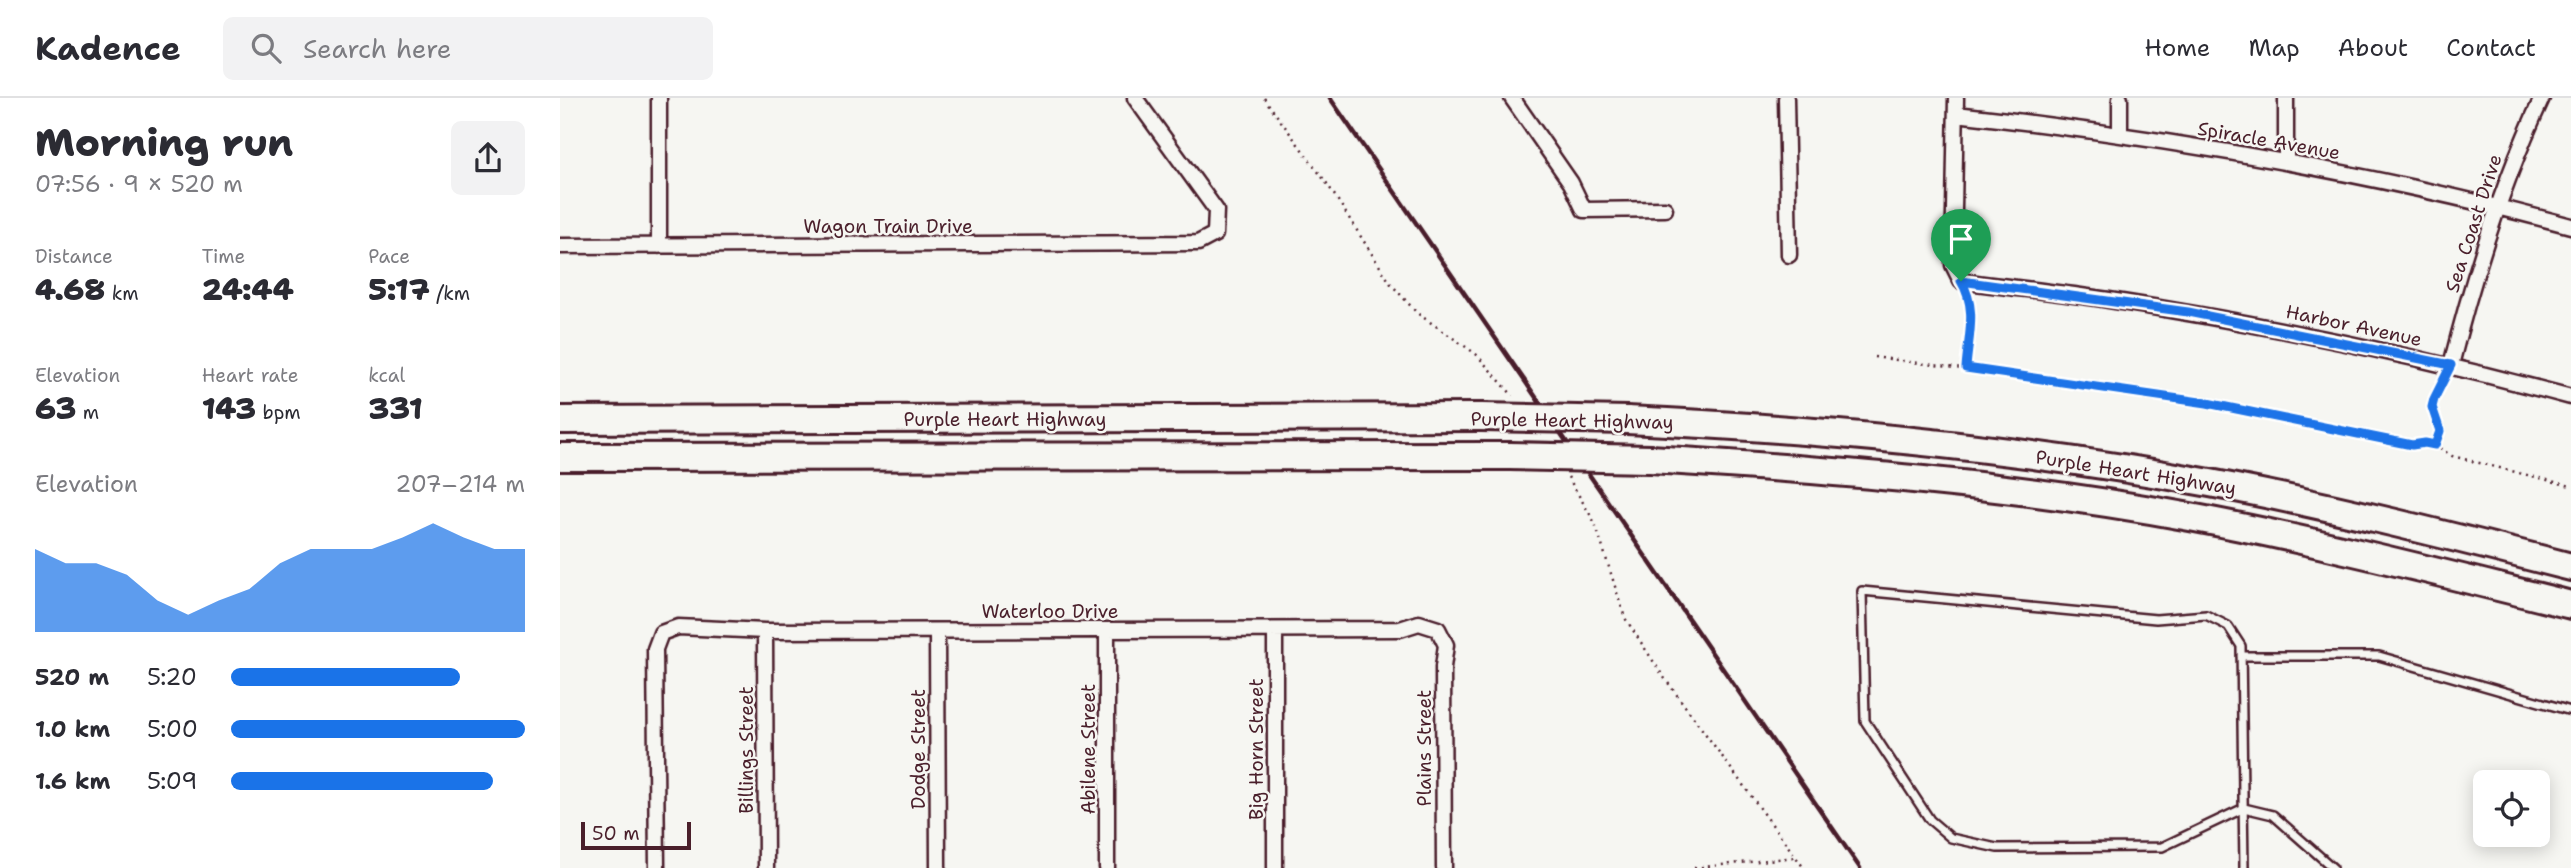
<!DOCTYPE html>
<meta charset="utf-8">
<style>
body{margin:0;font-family:"Shantell Sans",sans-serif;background:#f2f2f3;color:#2b2b33;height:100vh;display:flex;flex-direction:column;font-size:26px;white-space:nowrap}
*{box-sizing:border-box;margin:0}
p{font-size:23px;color:#7c7c81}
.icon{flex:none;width:38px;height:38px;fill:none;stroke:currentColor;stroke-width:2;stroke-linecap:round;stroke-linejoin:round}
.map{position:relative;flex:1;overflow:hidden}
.drawer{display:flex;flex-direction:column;background:#fff;width:560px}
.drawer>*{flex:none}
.tools{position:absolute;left:1913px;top:672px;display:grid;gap:14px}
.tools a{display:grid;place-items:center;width:77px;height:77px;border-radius:10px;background:#fff;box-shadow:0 4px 18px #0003;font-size:35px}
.scale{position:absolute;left:21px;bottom:18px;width:110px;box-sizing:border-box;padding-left:7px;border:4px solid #4a1f2b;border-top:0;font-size:19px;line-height:24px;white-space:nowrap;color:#4a1f2b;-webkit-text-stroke:5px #f6f6f2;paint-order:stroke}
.pin{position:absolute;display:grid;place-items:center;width:60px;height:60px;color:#fff;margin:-72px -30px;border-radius:50% 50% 50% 0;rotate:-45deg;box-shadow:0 0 7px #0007}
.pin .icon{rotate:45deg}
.round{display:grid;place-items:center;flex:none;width:74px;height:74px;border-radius:10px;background:#f2f2f3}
.overview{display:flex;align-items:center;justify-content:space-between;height:119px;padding:0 35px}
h1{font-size:38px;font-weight:800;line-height:52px}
.figures{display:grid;grid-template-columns:repeat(3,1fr);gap:10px;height:119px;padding:7px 35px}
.figures div{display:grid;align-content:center}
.figures b{font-size:30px;font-weight:800}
.figures small{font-size:19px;font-weight:400}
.figures p{font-size:19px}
.chart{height:196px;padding:14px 35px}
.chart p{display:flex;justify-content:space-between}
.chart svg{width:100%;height:126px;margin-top:7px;fill:#1a73e8;opacity:.7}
ul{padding:0 35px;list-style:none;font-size:23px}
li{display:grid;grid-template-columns:112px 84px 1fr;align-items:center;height:52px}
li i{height:18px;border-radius:9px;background:#1a73e8}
header{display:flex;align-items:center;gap:42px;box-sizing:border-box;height:98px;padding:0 35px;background:#fff;border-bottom:2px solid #e1e1e2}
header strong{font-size:33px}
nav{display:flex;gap:38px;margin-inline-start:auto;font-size:24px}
.search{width:490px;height:63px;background:#f2f2f3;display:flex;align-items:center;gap:18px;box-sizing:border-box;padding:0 24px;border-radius:10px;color:#7c7c81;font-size:26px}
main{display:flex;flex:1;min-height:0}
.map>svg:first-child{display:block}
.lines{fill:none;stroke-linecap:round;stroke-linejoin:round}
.service-casing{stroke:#4a1f2b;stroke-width:12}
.minor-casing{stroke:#4a1f2b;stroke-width:19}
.motorway-casing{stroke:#4a1f2b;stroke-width:32}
.path{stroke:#4a1f2b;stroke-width:2.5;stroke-dasharray:2 5;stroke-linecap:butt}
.service{stroke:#f6f6f2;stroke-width:7}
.minor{stroke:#f6f6f2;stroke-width:14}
.motorway{stroke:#f6f6f2;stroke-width:26}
.rail{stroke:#4a1f2b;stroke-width:4.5}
.motorway-bridge-casing{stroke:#4a1f2b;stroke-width:32;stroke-linecap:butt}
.motorway-bridge{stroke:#f6f6f2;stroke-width:26}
.route-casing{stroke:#fff;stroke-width:14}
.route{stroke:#1a73e8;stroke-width:9}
.labels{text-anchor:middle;stroke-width:5;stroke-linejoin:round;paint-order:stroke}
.street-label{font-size:19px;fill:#4a1f2b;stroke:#f6f6f2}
</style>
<header>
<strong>Kadence</strong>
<div class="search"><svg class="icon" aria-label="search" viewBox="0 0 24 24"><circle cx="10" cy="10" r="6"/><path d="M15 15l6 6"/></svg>Search here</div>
<nav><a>Home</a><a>Map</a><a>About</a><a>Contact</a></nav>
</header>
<main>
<section class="drawer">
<div class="overview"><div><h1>Morning run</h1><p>07:56 · 9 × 520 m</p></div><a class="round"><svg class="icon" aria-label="share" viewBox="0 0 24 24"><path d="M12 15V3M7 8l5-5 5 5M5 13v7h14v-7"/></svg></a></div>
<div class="figures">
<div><p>Distance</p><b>4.68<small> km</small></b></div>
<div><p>Time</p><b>24:44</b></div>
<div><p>Pace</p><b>5:17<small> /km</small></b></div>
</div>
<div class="figures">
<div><p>Elevation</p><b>63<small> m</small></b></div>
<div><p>Heart rate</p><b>143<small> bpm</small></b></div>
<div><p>kcal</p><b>331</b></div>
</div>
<div class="chart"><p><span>Elevation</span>207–214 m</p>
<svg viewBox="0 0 160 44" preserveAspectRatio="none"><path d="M0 44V15L10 20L20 20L30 24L40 33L50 38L60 33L70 29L80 20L90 15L100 15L110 15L120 11L130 6L140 11L150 15L160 15V44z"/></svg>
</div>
<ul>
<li><b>520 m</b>5:20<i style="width:78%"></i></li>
<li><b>1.0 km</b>5:00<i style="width:100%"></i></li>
<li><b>1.6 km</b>5:09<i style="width:89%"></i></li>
</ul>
</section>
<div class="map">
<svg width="2011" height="770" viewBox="0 0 2011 770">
<rect width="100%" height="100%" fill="#f6f6f2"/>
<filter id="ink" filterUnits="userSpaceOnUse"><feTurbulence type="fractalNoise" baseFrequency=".0143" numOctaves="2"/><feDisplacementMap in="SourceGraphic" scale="14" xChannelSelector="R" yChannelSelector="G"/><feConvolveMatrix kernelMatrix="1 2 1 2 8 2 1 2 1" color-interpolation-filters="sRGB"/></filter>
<g filter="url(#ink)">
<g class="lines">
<defs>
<path id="service" d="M1681 558H1819L2011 613
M1684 770 1681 548 1668 528 1646 517 1596 521 1302 493 1305 623 1370 722 1391 740 1437 750 1602 749 1684 710 1713 717 1773 770"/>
<path id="minor" d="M952 0 1011 85 1024 112 1105 111
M1226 0 1229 157
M1396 0 1393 167 1401 183C1450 190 1500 194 1549 202 1704 226 1859 258 2011 299
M1396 16C1603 39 1809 74 2011 128
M1560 37V0
M1726 64V0
M0 148 638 145 655 136 656 112 575 0
M99 148V0
M1891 267C1914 175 1942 86 1982 0
M715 532V770
M205 533 206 770
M377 533 378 770
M97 770 95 551 101 535 118 529 205 533 840 531 859 525 878 531 886 547 883 569 884 770
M547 770V532"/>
<path id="motorway" d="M0 322 921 319
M1067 322C1262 331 1457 349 1650 385 1772 408 1891 438 2011 469
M0 359 950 358
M1090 361C1270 372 1452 386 1630 419 1758 443 1885 476 2011 507"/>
</defs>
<use href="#service" class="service-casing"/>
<use href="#minor" class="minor-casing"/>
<use href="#motorway" class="motorway-casing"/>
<path class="path" d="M704 0 768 87 831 186 857 215 916 256 953 298
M1314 259 1598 297 1852 347H1875L1892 358 2011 388
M1406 270 1412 227 1409 197
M1875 347 1880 333 1873 309 1883 281
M1008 379 1035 425 1065 520 1103 578 1244 770
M1134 770 1235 759"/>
<use href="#service" class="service"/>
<use href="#minor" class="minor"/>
<use href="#motorway" class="motorway"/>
<path class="rail" d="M770 0 1300 770"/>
<defs>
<path id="motorway-bridge" d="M921 319 1067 322
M950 358 1090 361"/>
</defs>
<use href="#motorway-bridge" class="motorway-bridge-casing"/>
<use href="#motorway-bridge" class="motorway-bridge"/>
</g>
</g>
<g class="lines" filter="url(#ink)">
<defs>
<path id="route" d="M1401 183 1628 214 1891 267 1874 301 1872 309 1880 333 1875 347 1865 345 1852 347 1647 305 1406 270C1408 239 1418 211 1401 183Z"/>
</defs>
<use href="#route" class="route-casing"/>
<use href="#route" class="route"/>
</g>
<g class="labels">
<g class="street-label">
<text transform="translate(1709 42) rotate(10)" y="7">Spiracle Avenue</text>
<text transform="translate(1913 125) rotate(-72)" y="7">Sea Coast Drive</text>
<text x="328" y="135">Wagon Train Drive</text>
<text transform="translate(1794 227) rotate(12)" y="7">Harbor Avenue</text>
<text x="445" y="328">Purple Heart Highway</text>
<text transform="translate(1012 322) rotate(1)" y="7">Purple Heart Highway</text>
<text transform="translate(1576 374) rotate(9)" y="7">Purple Heart Highway</text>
<text x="490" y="520">Waterloo Drive</text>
<text transform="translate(864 650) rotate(-90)" y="7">Plains Street</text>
<text transform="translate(358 651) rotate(-90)" y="7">Dodge Street</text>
<text transform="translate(528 651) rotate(-90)" y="7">Abilene Street</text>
<text transform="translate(696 651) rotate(-90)" y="7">Big Horn Street</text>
<text transform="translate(186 652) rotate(-90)" y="7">Billings Street</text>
</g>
</g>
</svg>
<div class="tools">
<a><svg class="icon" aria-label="locate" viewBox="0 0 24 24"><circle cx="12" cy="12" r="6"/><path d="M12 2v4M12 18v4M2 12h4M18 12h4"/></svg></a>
</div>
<div class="scale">50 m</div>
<div class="pin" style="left:1401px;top:183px;background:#1e9e55"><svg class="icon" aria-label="arrive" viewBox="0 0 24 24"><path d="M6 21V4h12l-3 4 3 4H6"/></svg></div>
</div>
</main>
